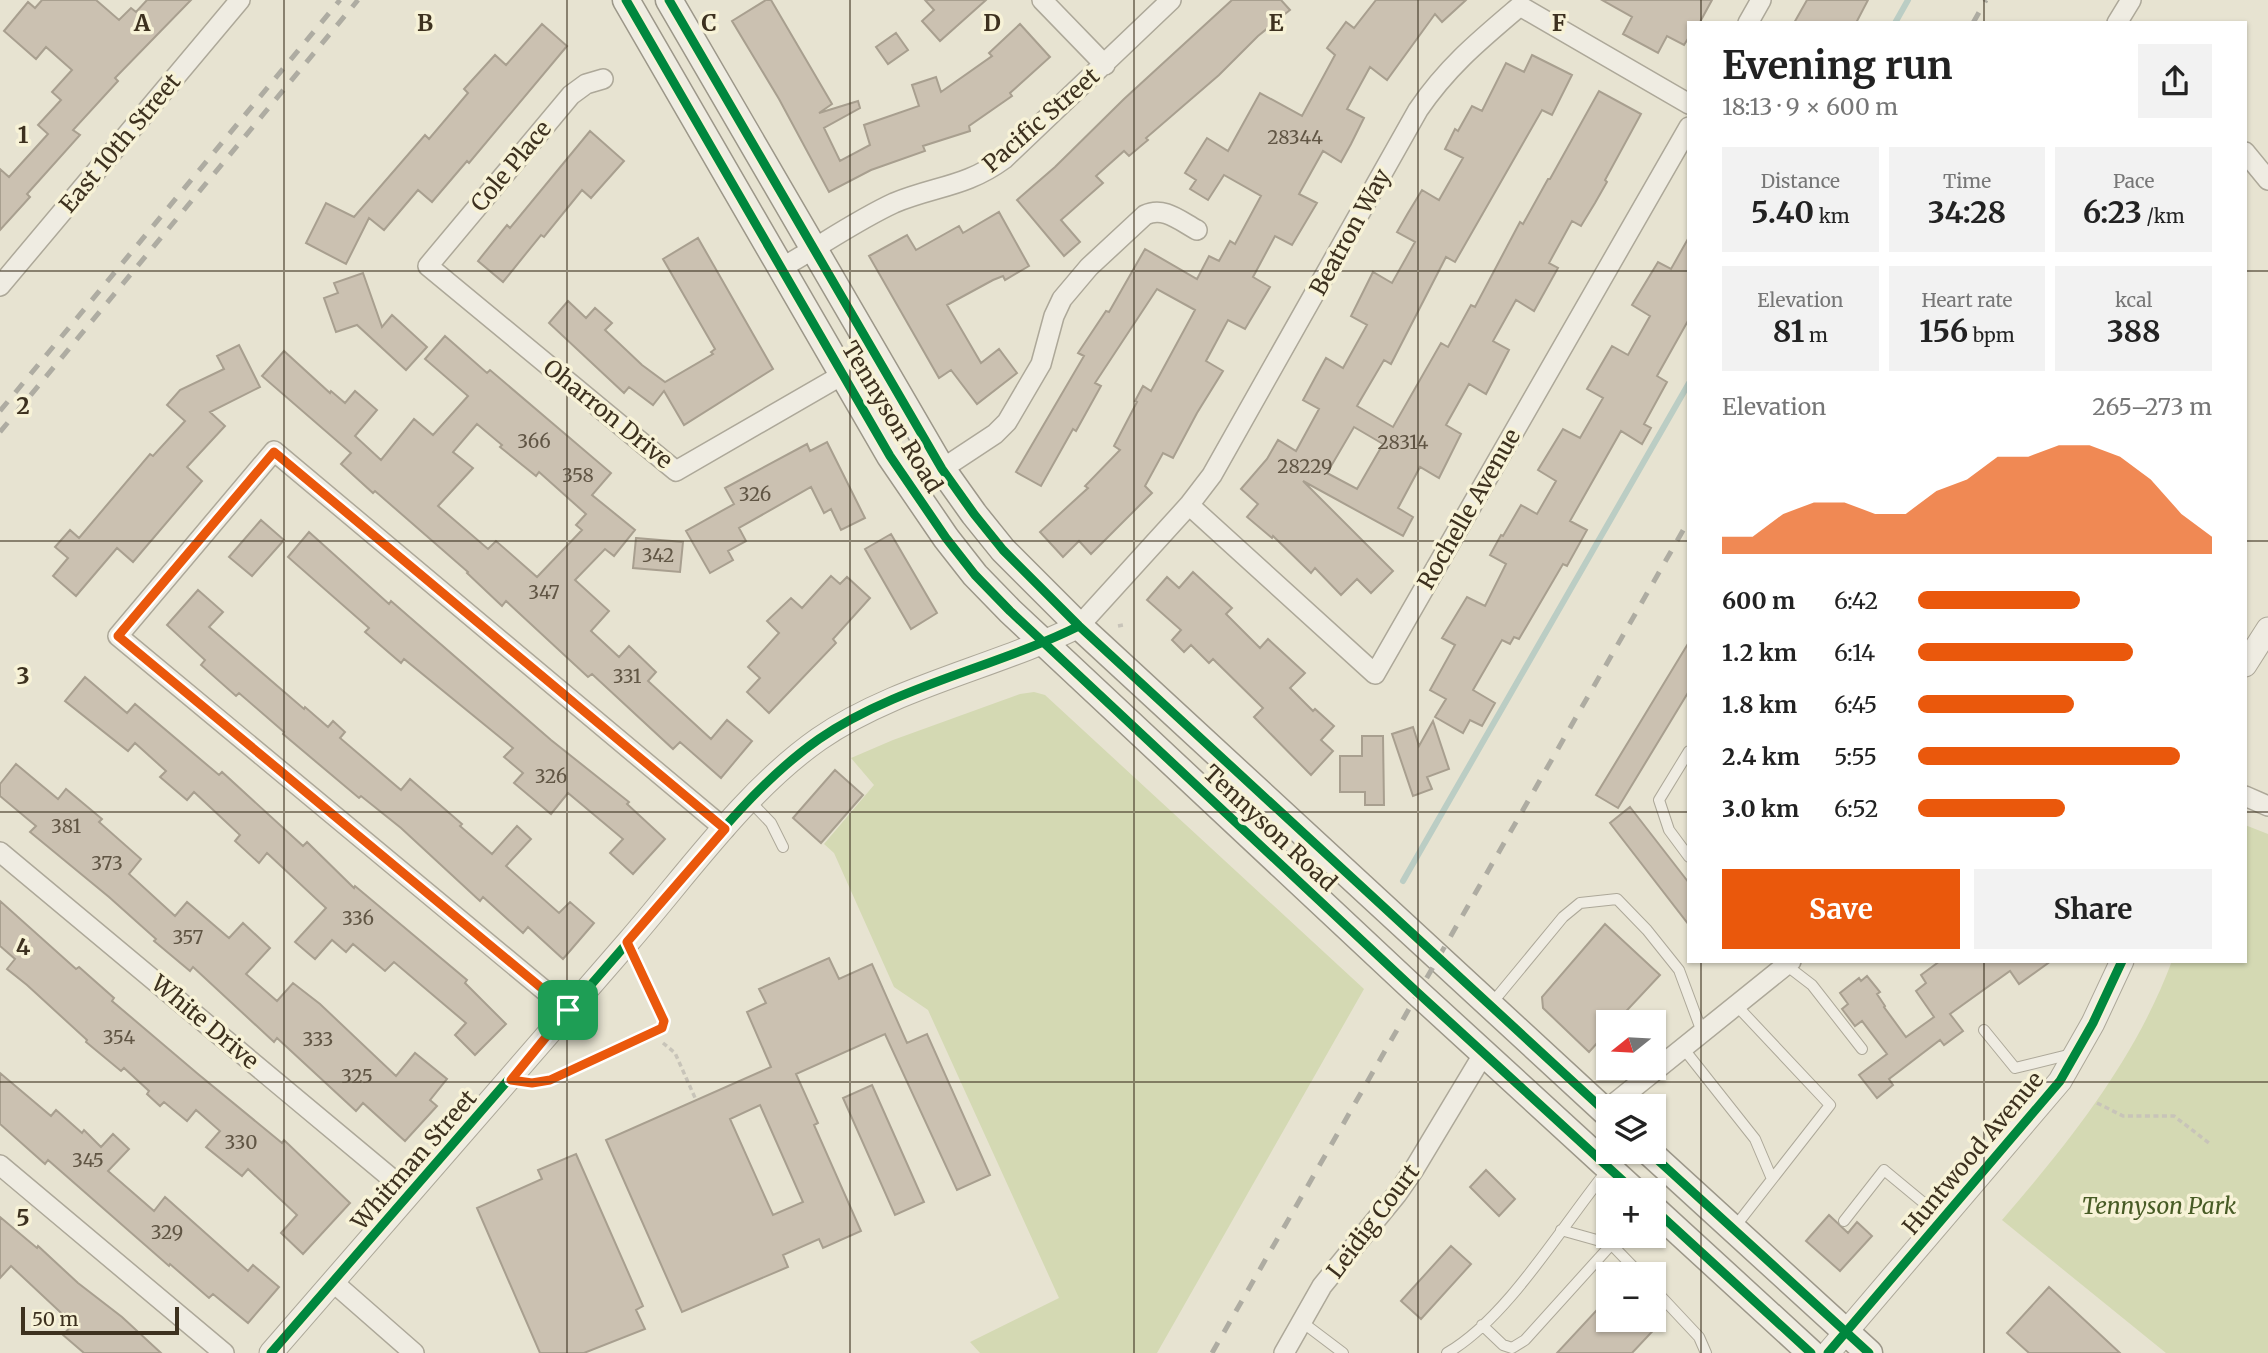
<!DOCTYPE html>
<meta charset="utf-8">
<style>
body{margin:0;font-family:Merriweather,serif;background:#f2f2f2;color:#222;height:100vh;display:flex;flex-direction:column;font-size:26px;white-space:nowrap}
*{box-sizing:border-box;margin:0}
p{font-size:23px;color:#767676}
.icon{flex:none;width:38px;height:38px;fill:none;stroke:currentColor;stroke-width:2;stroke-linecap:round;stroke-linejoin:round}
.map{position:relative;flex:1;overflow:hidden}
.side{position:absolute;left:1687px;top:21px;width:560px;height:942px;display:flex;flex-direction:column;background:#fff;border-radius:0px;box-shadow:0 2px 5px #0004}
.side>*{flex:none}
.needle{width:46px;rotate:252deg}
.tools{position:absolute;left:1596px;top:1010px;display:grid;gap:14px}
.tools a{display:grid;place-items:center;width:70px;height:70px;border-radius:0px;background:#fff;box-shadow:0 2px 5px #0004;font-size:35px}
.scale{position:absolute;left:21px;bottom:18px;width:158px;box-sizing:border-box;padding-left:7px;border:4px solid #3d311f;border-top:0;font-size:19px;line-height:24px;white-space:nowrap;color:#3d311f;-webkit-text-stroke:5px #f7f2d7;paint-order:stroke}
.pin{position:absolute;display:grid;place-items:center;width:60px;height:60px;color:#fff;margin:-30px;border-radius:14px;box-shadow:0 4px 10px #0006}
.round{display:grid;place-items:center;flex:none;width:74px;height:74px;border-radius:0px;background:#f2f2f2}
.summary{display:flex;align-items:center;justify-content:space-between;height:119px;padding:0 35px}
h1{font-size:38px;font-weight:700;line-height:52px}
.metrics{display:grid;grid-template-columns:repeat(3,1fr);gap:10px;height:119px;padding:7px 35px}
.metrics div{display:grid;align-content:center;border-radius:0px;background:#f2f2f2;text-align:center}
.metrics b{font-size:30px;font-weight:700}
.metrics small{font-size:19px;font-weight:400}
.metrics p{font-size:19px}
.chart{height:196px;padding:14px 35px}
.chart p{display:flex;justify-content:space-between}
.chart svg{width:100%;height:126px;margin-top:7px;fill:#ea580c;opacity:.7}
.primary-button{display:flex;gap:14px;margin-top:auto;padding:14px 35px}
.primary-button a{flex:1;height:80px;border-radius:0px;background:#ea580c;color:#fff;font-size:28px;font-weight:700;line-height:80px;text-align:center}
.primary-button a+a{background:#f2f2f2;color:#222}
ul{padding:0 35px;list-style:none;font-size:23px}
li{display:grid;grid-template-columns:112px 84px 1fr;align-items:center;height:52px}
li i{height:18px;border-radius:9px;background:#ea580c}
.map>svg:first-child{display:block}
.green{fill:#d4d9b3}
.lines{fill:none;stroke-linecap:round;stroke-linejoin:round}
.stream{stroke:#bbcdc4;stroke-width:6}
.building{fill:#cbc1b1;stroke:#a89f8f;stroke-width:2;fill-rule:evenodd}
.service-casing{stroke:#ada899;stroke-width:12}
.minor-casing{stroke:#ada899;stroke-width:22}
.tertiary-casing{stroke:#ada899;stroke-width:25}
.secondary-casing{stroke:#9c9789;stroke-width:29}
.path{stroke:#c8c4b9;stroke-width:3.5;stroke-dasharray:5 3.5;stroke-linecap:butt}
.service{stroke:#efece2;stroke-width:10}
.minor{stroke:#efece2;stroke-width:19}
.tertiary{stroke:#efece2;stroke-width:23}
.secondary{stroke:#efece2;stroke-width:26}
.rail{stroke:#aeaca2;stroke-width:5;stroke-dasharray:12 12;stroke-linecap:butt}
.cycleway-casing{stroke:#f7f2d7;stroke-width:13}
.cycleway{stroke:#00873e;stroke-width:9}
.route-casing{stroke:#fff;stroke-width:14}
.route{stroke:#ea580c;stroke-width:9}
.grid{fill:none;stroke:#3d311f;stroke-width:2;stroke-opacity:0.55}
.labels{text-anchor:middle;stroke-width:7;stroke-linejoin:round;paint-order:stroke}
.number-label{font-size:19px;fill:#605544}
.street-label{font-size:23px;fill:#3d311f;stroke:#f7f2d7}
.park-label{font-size:23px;font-style:italic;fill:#475b25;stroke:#f7f2d7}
.grid-label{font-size:23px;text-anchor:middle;font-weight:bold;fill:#3d311f;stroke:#f7f2d7;stroke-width:7;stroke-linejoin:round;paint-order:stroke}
</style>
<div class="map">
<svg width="2268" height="1353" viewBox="0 0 2268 1353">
<rect width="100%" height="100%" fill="#e7e3d1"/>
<path class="green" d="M1034 692 1045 695 1364 989 1157 1353H980L970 1342 1059 1298 928 1010 894 987 834 853 824 844 874 785 851 758 893 740 1020 694Z
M2245 825 2268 834V1353H2166L2002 1220C2070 1141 2135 1060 2172 961H2245Z"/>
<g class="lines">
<path class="stream" d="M1895 23 1908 0
M1403 881 1689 383"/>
</g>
<path class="building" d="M42 0H96L119 20 131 8 136 12 147 0H191L115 78 118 81 73 130 80 135 27 194 30 197 0 230V169L9 177 48 134 38 125 61 100 52 92 72 70 46 47 36 59 4 31 28 2 35 8Z
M766 0H771L832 104 819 113 858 101 860 108 824 128 840 161 870 145 864 125 919 106 912 85 936 77 941 92 992 56 989 53 1020 24 1050 57 1010 93 1012 96 969 126 970 131 923 146 925 151 871 170 829 192 779 99 732 21Z
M925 0H986L940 41 922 21 934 10Z
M1232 0H1281L1290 10 1258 36 1219 75 1146 138 1148 140 1129 156 1124 151 1096 176 1103 183 1061 220 1080 242 1064 256 1017 200 1055 167 1124 99Z
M1376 0H1466L1442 22 1435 14 1387 80 1370 67 1347 109 1364 118 1351 144 1341 162 1323 151 1299 194 1317 203 1292 245 1275 236 1253 277 1270 287 1245 329 1228 320 1206 361 1223 371 1197 413 1173 458 1163 453 1145 486 1152 493 1091 554 1079 541 1063 557 1040 532 1088 488 1085 486 1120 450 1114 446 1137 402 1135 401 1143 386 1151 391 1195 310 1157 289 1095 383 1101 386 1076 431 1073 429 1041 486 1016 472 1084 356 1078 353 1106 311 1109 312 1145 249 1197 279 1209 256 1219 261 1230 241 1235 244 1261 196 1224 175 1208 200 1190 189 1196 180 1185 173 1207 138 1228 151 1260 93 1302 116 1335 55 1327 48 1346 22 1354 28Z
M1602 0H1712L1700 22 1689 23V37L1684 45 1667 36 1658 53 1623 34 1632 17Z
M1807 0H1868L1856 23H1794Z
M542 24 567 46 469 163 467 161 432 202 418 190 384 230 369 218 346 264 306 243 326 203 354 217 425 135 429 139 468 93 464 89 495 55 506 65Z
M896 33 908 50 888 64 876 47Z
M1532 55 1572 75 1552 115 1542 110 1455 262 1446 257 1391 364 1384 360 1357 406 1393 427 1441 343 1448 347 1471 305 1475 307 1520 222 1523 224 1548 179H1550L1599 91 1641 114 1605 180 1607 182 1595 203 1581 226 1572 221 1549 263 1558 268 1534 311 1516 300 1493 341 1509 350 1486 394 1469 384 1446 425 1461 434 1439 478 1420 467 1398 508 1413 517 1403 536 1303 481 1393 571 1371 593 1357 579 1341 595 1315 568 1311 573 1273 536 1272 538 1247 517 1258 504 1241 489 1267 459 1278 440 1296 451 1319 409 1303 400 1316 376 1326 358 1343 368 1367 325 1351 316 1373 272 1392 283 1415 242 1397 232 1408 213 1422 190 1439 200 1463 158 1445 149 1455 129 1458 131 1472 106 1482 111 1506 63 1524 72ZM1354 427 1383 444 1357 489 1327 473Z
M590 131 624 161 591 198 582 190 544 237 541 235 503 282 478 261 507 225 510 228Z
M999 212 1029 266 1005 280 1003 276 993 280 947 305 981 363 999 349 1017 373 977 404 951 370 939 378 869 256 907 235 916 250 959 226 963 233Z
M1689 237V319L1657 376 1667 382 1644 424 1651 428 1642 444 1621 431 1570 521 1587 530 1567 566 1563 564 1519 639 1514 637 1510 644 1502 640 1473 690 1495 703 1482 726 1470 720 1463 733 1435 717 1446 699 1430 690 1455 645 1442 638 1467 597 1485 606 1506 564 1490 555 1501 535 1503 536 1521 505 1537 514 1556 481 1538 470 1563 429 1580 438 1603 398 1587 389 1612 346 1628 355 1650 316 1632 305 1658 262 1671 269Z
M698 238 773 369 684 425 664 391 653 405 629 387 624 393 549 323 568 301 586 318 595 308 612 323 605 330 642 365 665 382 713 354 711 352 715 349 663 259Z
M363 273 382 327 392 315 427 347 406 370 357 325 336 332 324 298 338 293 334 283Z
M445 336 487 373 490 370 611 473 592 495 635 530 614 556 605 549 575 580 609 611 591 631 619 657 629 646 656 672 648 681 711 739 727 720 752 741 721 778 680 742 673 749 592 674 588 677 506 601 502 606 467 573 468 572 375 491 373 493 341 464 351 453 262 376 284 351 330 393 331 391 345 403 355 391 377 410 355 436 381 460 414 419 433 435 468 396 425 359ZM477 424 502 445 500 447 536 476 539 472 586 514 576 525 582 530 537 577 496 541 488 549 438 506 473 468 453 452Z
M239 345 260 387 210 412 225 426 187 467 202 481 133 562 117 548 76 596 53 576 68 558 55 547 70 530 79 538 150 454 153 456 185 421 167 405 180 390 224 369 217 356Z
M827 442 865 518 841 530 831 509 824 513 811 487 739 528 746 541 728 551 733 560 710 573 686 531 734 504 725 488 807 444 810 451Z
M261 520 284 540 252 576 229 557Z
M309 532 389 604 391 601 551 740 629 802 627 804 665 839 633 874 610 853 623 839 568 793 551 814 514 783 523 773 504 757 513 748 404 659 401 663 365 632 369 628 288 557Z
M891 534 937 613 911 629 865 549Z
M636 538 683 542 680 572 633 568Z
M1193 572 1232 608 1226 614 1260 648 1268 639 1305 673 1290 688 1313 711 1315 709 1334 726 1321 740 1333 751 1311 775 1254 717 1263 708 1213 659 1209 663 1191 645 1184 652 1172 640 1181 630 1147 600 1167 577 1179 588Z
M831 576 840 584 847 577 870 598 833 639 836 643 769 713 747 692 760 678 748 667 779 633 767 621 791 598 802 608Z
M198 590 223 612 209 627 304 709 305 707 328 727 333 721 345 732 340 738 401 790 410 779 462 824 460 826 492 854 517 826 531 839 506 866 559 913 570 902 594 923 563 959 528 927 523 933 483 897 480 901 401 828 361 796 359 798 283 734 284 732 239 693 236 696 201 665 205 660 167 625Z
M1689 642V691L1618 808 1596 795Z
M85 677 127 713 135 704 219 775 222 772 303 846 307 842 354 888 355 886 467 980 465 983 506 1024 475 1055 455 1035 466 1023 394 962 385 971 353 944 346 952 332 940 315 959 295 942 326 908 267 853 259 863 235 841 240 835 194 792 187 800 160 777 166 771 135 743 128 751 65 701Z
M1433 721 1449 769 1427 777 1432 789 1413 796 1392 734 1413 727 1419 746Z
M1362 736H1383L1384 805H1365V792H1340V756H1362Z
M16 764 58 799 66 789 102 819 99 822 141 859 129 874 175 916 187 902 229 938 243 923 270 948 246 974 277 1001 293 983 320 1004 396 1076 415 1053 447 1079 430 1100 437 1106 405 1141 363 1103 356 1111 277 1038 274 1042 193 967 190 971 154 941 156 939 109 897 30 832 36 826 0 796V784Z
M835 770 863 795 821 843 793 818Z
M1630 807 1689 883V925L1610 823Z
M0 901 76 969 79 967 114 998 112 1001 198 1074 282 1143 284 1140 350 1203 303 1254 281 1233 297 1215 248 1169 242 1176 206 1147 220 1131 196 1110 187 1121 164 1102 160 1106 147 1094 149 1091 124 1068 121 1071 86 1042 87 1040 27 985 7 969 15 959 0 946Z
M1605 924 1660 975 1616 1022H1608V1031L1589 1052 1543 1008 1542 997Z
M829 958 839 979 872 964 907 1043 927 1034 990 1175 957 1190 885 1034 796 1074 818 1123 814 1125 861 1231 823 1248 819 1239 783 1255 788 1267 682 1312 606 1140 771 1067 747 1012 766 1003 759 989ZM760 1105 803 1202 773 1215 730 1119Z
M1940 961H2051L2019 984 2010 971 1950 1014 1963 1031 1944 1045 1940 1040 1889 1079 1893 1085 1877 1098 1859 1075 1887 1054 1862 1021 1855 1026 1842 1009 1848 1004 1840 993 1859 978 1861 981 1867 976 1880 992 1877 994 1885 1006 1884 1007 1906 1037 1934 1017 1916 991 1926 983 1921 975Z
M0 1073 51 1116 56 1110 82 1133 84 1130 101 1147 113 1134 129 1149 108 1171 154 1211 165 1197 248 1271 253 1265 279 1287 248 1323 213 1294 209 1298 170 1264 169 1266 48 1160 45 1164 0 1124Z
M872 1085 924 1202 895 1215 843 1098Z
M576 1154 643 1306 636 1310 645 1329 584 1353H540L477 1208 542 1179 538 1170Z
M1486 1170 1515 1199 1499 1216 1470 1187Z
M1829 1215 1848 1233 1857 1222 1872 1236 1840 1271 1806 1241Z
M0 1217 37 1248 38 1246 78 1283 122 1317 161 1353H84L63 1335 73 1324 11 1266 0 1278Z
M1451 1246 1471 1264 1421 1319 1401 1301Z
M2049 1287 2120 1353H2029L2007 1333Z
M1608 1298V1320H1663L1632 1353H1557Z"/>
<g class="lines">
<defs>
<path id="service" d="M1689 751 1659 800 1669 830 1689 857
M750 801 771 823 783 847
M1786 965 1812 985 1862 1049
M1492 1003 1563 917 1580 903 1617 899 1647 930 1679 970 1702 1032
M1984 1030 2015 1068 2072 1054
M1683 1048 1755 1139 1772 1179
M511 1080 532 1083 550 1080 662 1028 664 1022 628 945
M1844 1221 1884 1170 1942 1218
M1734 1228 1830 1105 1736 1005
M1561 1230 1611 1244 1640 1274
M1654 1289 1699 1337 1706 1353
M1302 1322 1343 1353
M1482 1325 1503 1345 1512 1348 1525 1340 1619 1236
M1447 1353C1508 1318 1563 1224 1609 1168"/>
<path id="minor" d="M1042 0 1105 65
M1748 23 1761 0
M2117 23 2131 0
M603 79 586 84 571 95 428 266 676 471 875 356
M2245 152 2268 180
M781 268C819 247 855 221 894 203 935 186 966 187 1004 159L1171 0
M0 286 240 0
M942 469 995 434 1007 422 1041 364 1054 316 1062 299 1089 267 1145 215C1164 206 1180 221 1197 230
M1189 505 1375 674 1689 127
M1079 626 1189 505 1212 475 1418 110C1448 66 1480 40 1520 6L1689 104
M2245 796 2268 806
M0 852 409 1193
M568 1010 118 636 274 451 725 829
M1611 1106 1791 961
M0 1165 224 1353
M333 1282 414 1353
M1284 1353 1322 1286 1397 1194 1413 1171 1484 1053"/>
<path id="tertiary" d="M2245 665 2268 629
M271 1353C390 1215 510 1079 629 941 687 874 746 790 819 739 894 687 996 667 1079 626
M1828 1353 2060 1081 2093 1023 2122 961"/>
<path id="secondary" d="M626 0 890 456 946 538 975 575 1010 611 1418 993 1633 1190
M669 0 942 469 974 514 1003 550 1079 626 1608 1114
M1649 1152 1869 1353
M1654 1209 1811 1353"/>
</defs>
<use href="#service" class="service-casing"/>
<use href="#minor" class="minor-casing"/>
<use href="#tertiary" class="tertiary-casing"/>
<use href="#secondary" class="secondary-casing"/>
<path class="path" d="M1118 626 1123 625
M663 1043 675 1053 696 1100
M2097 1103 2123 1116H2174L2209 1143"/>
<use href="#service" class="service"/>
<use href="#minor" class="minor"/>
<use href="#tertiary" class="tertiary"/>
<use href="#secondary" class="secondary"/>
<path class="rail" d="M1973 23 1986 0
M0 411 340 0
M0 432 358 0
M1212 1353 1689 520"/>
<defs>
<path id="cycleway" d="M626 0 890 456 946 538 975 575 1010 611 1418 993 1633 1190
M669 0 942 469 974 514 1003 550 1079 626 1608 1114
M1649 1152 1869 1353
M1654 1209 1811 1353
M271 1353C390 1215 510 1079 629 941 687 874 746 790 819 739 894 687 996 667 1079 626
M1828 1353 2060 1081 2093 1023 2122 961"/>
</defs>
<use href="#cycleway" class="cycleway-casing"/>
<use href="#cycleway" class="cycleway"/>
</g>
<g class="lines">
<defs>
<path id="route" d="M274 452 725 829 627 942 664 1021 662 1028 550 1080 532 1083 511 1080 568 1010 118 636Z"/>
</defs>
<use href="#route" class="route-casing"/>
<use href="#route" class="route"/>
</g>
<path class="grid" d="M284 0V1353M567 0V1353M850 0V1353M1134 0V1353M1418 0V1353M1701 0V23M1984 0V23M0 271H1689M2245 271H2268M0 541H1689M2245 541H2268M0 812H1689M2245 812H2268M1701 961V1353M1984 961V1353M0 1082H2268"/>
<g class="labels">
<g class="number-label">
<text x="1295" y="144">28344</text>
<text x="534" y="448">366</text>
<text x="1403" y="449">28314</text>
<text x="1305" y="473">28229</text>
<text x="578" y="482">358</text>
<text x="755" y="501">326</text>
<text x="658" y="562">342</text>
<text x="544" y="599">347</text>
<text x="627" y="683">331</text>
<text x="551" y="783">326</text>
<text x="66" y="833">381</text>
<text x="107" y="870">373</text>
<text x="358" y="925">336</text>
<text x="188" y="944">357</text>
<text x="119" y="1044">354</text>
<text x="318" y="1046">333</text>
<text x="357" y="1083">325</text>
<text x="241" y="1149">330</text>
<text x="88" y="1167">345</text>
<text x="167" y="1239">329</text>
</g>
<g class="street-label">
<text transform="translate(1041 120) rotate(-41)" y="8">Pacific Street</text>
<text transform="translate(120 143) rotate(-50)" y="8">East 10th Street</text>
<text transform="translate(511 166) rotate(-50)" y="8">Cole Place</text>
<text transform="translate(1350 232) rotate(-61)" y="8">Beatron Way</text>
<text transform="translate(608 414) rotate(39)" y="8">Oharron Drive</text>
<text transform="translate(892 417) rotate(59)" y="8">Tennyson Road</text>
<text transform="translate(1469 509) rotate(-60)" y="8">Rochelle Avenue</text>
<text transform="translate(1270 828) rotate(43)" y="8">Tennyson Road</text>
<text transform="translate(205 1022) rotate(40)" y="8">White Drive</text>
<text transform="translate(1973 1153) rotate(-50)" y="8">Huntwood Avenue</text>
<text transform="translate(414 1160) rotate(-49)" y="8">Whitman Street</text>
<text transform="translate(1373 1221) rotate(-53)" y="8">Leidig Court</text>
</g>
<g class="park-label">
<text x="2159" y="1214">Tennyson Park</text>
</g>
</g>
<g class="grid-label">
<text x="142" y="31">A</text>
<text x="425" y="31">B</text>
<text x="709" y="31">C</text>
<text x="992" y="31">D</text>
<text x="1276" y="31">E</text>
<text x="1559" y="31">F</text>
<text x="23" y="143">1</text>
<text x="23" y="414">2</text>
<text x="23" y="684">3</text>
<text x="23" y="955">4</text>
<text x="23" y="1226">5</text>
</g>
</svg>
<div class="tools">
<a><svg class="needle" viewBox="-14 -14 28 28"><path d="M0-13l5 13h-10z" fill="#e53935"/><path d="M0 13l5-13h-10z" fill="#767676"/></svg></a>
<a><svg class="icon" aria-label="layers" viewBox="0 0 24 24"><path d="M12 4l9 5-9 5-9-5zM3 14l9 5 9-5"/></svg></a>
<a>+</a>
<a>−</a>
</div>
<div class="scale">50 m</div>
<div class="pin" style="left:568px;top:1010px;background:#1e9e55"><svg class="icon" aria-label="arrive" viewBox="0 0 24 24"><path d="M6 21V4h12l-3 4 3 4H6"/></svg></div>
<section class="side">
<div class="summary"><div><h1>Evening run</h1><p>18:13 · 9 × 600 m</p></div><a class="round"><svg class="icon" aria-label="share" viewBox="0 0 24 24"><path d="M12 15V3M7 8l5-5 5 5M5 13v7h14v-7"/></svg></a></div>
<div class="metrics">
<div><p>Distance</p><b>5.40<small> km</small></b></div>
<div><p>Time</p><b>34:28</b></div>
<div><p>Pace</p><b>6:23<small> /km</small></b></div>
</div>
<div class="metrics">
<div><p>Elevation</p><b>81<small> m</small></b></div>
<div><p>Heart rate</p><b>156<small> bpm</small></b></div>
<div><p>kcal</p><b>388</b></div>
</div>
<div class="chart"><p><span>Elevation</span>265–273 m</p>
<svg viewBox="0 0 160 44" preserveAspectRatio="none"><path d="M0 44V38L10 38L20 30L30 26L40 26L50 30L60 30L70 22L80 18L90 10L100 10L110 6L120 6L130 10L140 18L150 30L160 38V44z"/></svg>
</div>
<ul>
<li><b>600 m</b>6:42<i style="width:55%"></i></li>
<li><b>1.2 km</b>6:14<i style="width:73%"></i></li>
<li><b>1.8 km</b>6:45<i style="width:53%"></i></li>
<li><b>2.4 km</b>5:55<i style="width:89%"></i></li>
<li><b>3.0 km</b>6:52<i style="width:50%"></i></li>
</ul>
<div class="primary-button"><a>Save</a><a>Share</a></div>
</section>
</div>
